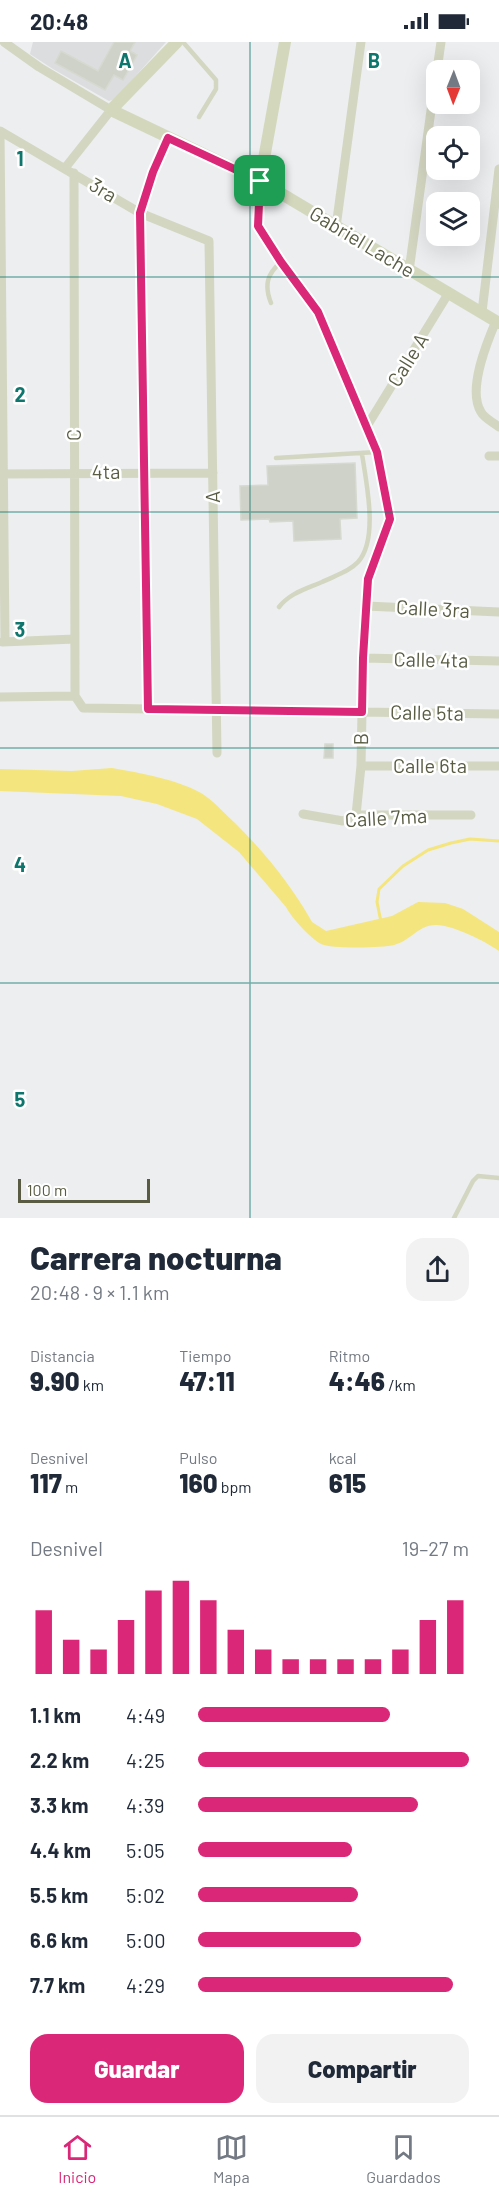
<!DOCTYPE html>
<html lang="es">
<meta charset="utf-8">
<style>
body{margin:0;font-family:Barlow,sans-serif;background:#f2f2f3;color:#1f2937;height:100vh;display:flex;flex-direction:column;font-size:22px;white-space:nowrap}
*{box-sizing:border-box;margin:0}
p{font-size:20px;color:#747a83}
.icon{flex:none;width:33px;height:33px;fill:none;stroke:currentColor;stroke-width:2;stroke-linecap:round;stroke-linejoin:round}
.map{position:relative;height:1176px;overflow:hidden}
.drawer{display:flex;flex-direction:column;background:#fff;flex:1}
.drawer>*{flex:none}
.needle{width:39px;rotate:181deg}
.controls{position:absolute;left:426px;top:18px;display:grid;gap:12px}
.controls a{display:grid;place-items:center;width:54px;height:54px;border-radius:12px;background:#fff;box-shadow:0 6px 24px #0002;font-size:30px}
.scale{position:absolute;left:18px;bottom:15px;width:132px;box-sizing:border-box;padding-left:6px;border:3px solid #595c43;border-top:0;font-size:16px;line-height:21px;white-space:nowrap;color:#595c43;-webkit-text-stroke:4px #fff;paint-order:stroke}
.pin{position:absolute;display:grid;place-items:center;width:51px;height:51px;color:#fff;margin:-26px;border-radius:12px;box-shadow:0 3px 9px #0006}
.round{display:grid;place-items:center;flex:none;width:63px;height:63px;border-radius:18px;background:#f2f2f3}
.overview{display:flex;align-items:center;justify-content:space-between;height:102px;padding:0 30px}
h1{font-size:33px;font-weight:800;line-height:45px}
.stats{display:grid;grid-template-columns:repeat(3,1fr);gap:9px;height:102px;padding:6px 30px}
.stats div{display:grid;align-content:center}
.stats b{font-size:26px;font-weight:800}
.stats small{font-size:16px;font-weight:400}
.stats p{font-size:16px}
.chart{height:168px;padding:12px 30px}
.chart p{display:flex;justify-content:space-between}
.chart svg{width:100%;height:108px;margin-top:6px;stroke:#db2777;stroke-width:6}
.action{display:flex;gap:12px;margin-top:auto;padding:12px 30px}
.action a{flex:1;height:69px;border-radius:18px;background:#db2777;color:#fff;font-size:24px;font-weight:800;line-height:69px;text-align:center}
.action a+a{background:#f2f2f3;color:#1f2937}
ul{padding:0 30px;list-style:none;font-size:20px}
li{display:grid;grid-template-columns:96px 72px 1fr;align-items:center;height:45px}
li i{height:15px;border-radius:8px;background:#db2777}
.status{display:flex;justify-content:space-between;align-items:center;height:42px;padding:0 30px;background:#fff;direction:ltr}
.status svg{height:16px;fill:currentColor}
.menu{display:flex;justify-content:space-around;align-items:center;height:84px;border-top:2px solid #e0e1e3;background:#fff;font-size:16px;color:#747a83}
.menu a{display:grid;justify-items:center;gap:3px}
.menu .selected{color:#db2777}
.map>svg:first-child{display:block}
.education{fill:#dbddde}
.water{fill:#f4e57e}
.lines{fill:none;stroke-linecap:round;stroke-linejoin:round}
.stream{stroke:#f4e57e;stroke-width:3}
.building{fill:#cfd2c8;stroke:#d6d9d0;stroke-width:1.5}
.lane{stroke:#d3d6c1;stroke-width:4.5}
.street{stroke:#d3d6c1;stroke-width:9}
.secondary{stroke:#d3d8bd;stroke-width:12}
.route-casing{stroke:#fff;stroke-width:12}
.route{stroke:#db2777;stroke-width:8}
.grid{fill:none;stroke:#0f766e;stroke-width:1.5;stroke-opacity:0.55}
.labels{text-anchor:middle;stroke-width:5;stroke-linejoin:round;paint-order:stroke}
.street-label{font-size:20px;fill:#595c43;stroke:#fff}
.grid-label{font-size:20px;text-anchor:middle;font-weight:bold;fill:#0f766e;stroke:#fff;stroke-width:5;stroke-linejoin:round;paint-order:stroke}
</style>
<div class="status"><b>20:48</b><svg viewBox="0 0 49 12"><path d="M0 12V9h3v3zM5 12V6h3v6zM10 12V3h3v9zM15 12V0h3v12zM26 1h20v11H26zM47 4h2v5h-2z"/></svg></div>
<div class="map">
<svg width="499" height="1176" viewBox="0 0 499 1176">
<rect width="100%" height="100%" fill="#eceef0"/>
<path class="education" d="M33 0H166L115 57 109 59 53 27 30 12Z"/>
<path class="water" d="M112 726C140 731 176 737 201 751 213 758 225 772 236 782 266 812 291 843 312 880L326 889 392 874 418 860 445 861 463 867 499 890V909C487 900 451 882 435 883 419 883 410 899 394 903 383 906 330 907 321 902 310 896 291 875 286 865L239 810 197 777 157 762 121 754 0 749V727L72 729Z"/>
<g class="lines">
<path class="stream" d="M381 880 377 860 379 847 403 824 428 808 451 801 470 797 499 799"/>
</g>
<path class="building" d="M114 0H135L130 9 137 13 123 38 114 33 105 48 55 21 61 9 98 29Z
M355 421 357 476 340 477 341 497 294 499 293 479 270 480 269 477 241 478 240 444 268 443 267 424Z
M325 702H333V716H324Z"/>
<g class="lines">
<path class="lane" d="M183 0 216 38V47L199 75
M271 261C264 243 267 232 281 220
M276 416 377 410
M279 565C290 551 306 547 322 540 334 534 349 530 358 520 379 497 366 439 362 412
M454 1176 473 1139 478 1134 499 1136"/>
<path class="street" d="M4 0 39 25 111 68 65 126
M437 28 441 0
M0 89 140 171 209 199 217 711
M0 90 5 600
M74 131 75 654
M260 139 258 184 281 220 318 270 343 326 377 410 390 477 368 537 363 616 361 724 356 773
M336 185 361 0
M409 229 436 32
M482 270 499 127
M496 279C487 300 467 348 481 370 484 376 494 381 499 385
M367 384 448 252
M489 414H499
M0 432 213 431
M366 564 499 570
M2 600 75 597
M363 616 499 619
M0 655 75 654 83 666 499 672
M148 667 140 171 153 130 168 96
M361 724H499
M303 772 343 779 356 773H471"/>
<path class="secondary" d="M177 0 111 68 260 139 499 281
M260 139 285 0"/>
</g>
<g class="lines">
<defs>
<path id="route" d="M168 96 260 139 258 184 281 220 318 270 377 410 390 477 368 537 363 616 362 670 148 667 140 171 153 130Z"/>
</defs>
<use href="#route" class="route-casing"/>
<use href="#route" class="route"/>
</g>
<path class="grid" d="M250 0V1176M0 235H499M0 470H499M0 706H499M0 941H499"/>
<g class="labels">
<g class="street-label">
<text transform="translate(103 148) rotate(31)" y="7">3ra</text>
<text transform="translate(362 200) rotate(31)" y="7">Gabriel Lache</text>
<text transform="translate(408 318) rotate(-58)" y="7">Calle A</text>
<text transform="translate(74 393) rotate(-90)" y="7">C</text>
<text transform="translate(106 430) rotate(-1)" y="7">4ta</text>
<text transform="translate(213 455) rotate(-91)" y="7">A</text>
<text transform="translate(433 567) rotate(3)" y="7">Calle 3ra</text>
<text transform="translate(431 618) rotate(1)" y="7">Calle 4ta</text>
<text transform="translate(427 671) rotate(1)" y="7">Calle 5ta</text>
<text transform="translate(361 697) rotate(-89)" y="7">B</text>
<text x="430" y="731">Calle 6ta</text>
<text transform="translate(386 776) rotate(-3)" y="7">Calle 7ma</text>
</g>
</g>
<g class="grid-label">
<text x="125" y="26">A</text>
<text x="374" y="26">B</text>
<text x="20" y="124">1</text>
<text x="20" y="360">2</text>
<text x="20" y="595">3</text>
<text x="20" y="830">4</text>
<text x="20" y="1065">5</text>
</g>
</svg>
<div class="controls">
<a><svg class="needle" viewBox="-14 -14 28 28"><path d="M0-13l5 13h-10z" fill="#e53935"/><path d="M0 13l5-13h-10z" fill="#747a83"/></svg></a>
<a><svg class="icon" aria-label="locate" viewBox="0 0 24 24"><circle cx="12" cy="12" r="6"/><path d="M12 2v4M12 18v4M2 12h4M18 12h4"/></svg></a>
<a><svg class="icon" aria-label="layers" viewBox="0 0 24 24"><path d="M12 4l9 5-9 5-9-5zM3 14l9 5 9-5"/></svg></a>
</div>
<div class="scale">100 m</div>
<div class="pin" style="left:260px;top:139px;background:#1e9e55"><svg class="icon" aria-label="arrive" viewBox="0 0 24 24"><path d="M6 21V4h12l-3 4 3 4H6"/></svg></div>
</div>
<section class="drawer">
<div class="overview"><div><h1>Carrera nocturna</h1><p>20:48 · 9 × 1.1 km</p></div><a class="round"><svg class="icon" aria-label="share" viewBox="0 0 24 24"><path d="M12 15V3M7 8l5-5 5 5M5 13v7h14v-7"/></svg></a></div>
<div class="stats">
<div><p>Distancia</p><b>9.90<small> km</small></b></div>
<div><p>Tiempo</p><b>47:11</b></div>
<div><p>Ritmo</p><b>4:46<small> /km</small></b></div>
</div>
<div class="stats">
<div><p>Desnivel</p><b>117<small> m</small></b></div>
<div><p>Pulso</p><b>160<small> bpm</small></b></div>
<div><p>kcal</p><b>615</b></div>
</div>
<div class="chart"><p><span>Desnivel</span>19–27 m</p>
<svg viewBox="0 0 160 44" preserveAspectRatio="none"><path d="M5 44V18M15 44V30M25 44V34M35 44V22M45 44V10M55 44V6M65 44V14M75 44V26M85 44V34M95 44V38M105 44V38M115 44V38M125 44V38M135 44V34M145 44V22M155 44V14"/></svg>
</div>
<ul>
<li><b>1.1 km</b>4:49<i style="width:71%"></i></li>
<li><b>2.2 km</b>4:25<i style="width:100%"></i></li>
<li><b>3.3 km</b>4:39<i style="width:81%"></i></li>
<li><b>4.4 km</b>5:05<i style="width:57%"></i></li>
<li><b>5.5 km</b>5:02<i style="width:59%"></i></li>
<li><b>6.6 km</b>5:00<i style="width:60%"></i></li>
<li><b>7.7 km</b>4:29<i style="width:94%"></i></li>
</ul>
<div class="action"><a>Guardar</a><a>Compartir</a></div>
</section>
<nav class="menu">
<a class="selected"><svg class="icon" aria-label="home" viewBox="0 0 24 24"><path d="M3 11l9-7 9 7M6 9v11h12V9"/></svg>Inicio</a>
<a><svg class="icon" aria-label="map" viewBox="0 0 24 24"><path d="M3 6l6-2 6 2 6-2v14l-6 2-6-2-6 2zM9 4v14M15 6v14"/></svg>Mapa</a>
<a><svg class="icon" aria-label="saved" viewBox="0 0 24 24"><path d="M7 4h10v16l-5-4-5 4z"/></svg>Guardados</a>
</nav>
